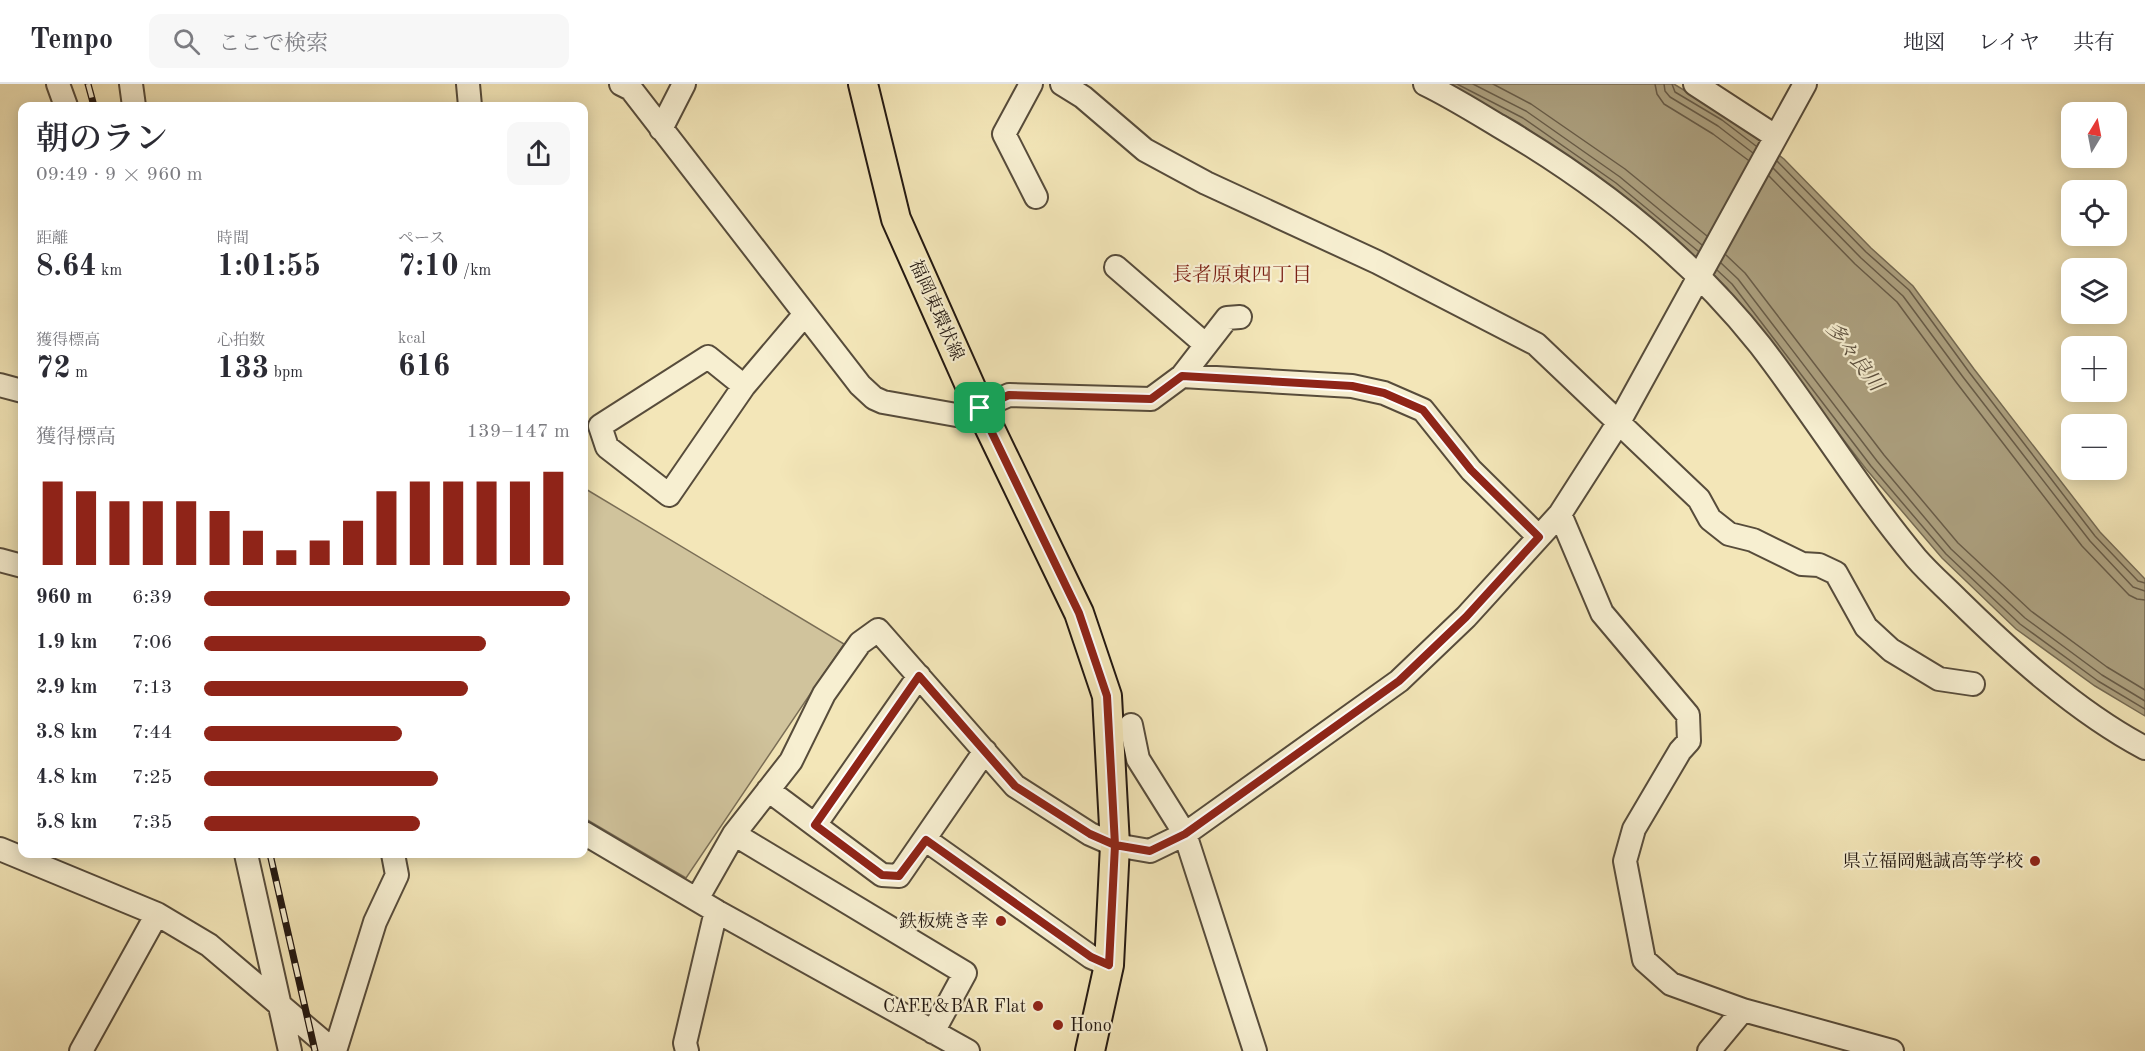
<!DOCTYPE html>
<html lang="ja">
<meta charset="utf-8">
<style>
body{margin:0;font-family:"Old Standard TT","Noto Serif JP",serif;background:#f7f7f7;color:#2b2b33;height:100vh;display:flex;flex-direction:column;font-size:22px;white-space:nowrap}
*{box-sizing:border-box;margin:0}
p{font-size:20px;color:#7c7c81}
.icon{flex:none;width:33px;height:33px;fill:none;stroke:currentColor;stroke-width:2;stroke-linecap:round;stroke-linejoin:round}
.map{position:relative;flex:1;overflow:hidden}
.details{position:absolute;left:18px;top:18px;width:570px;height:756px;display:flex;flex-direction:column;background:#fff;border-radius:12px;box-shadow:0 3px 15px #0003}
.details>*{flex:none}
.needle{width:39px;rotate:10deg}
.controls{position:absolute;left:2061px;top:18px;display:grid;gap:12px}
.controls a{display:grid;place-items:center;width:66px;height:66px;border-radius:12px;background:#fff;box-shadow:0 3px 15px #0003;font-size:30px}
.pin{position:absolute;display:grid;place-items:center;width:51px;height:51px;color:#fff;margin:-26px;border-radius:12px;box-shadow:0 3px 9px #0006}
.round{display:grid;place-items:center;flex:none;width:63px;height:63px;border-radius:12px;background:#f7f7f7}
.head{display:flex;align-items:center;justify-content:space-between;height:102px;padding:0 18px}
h1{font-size:33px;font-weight:600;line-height:45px}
.metrics{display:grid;grid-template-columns:repeat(3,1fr);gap:9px;height:102px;padding:6px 18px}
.metrics div{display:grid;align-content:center}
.metrics b{font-size:30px;font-weight:600}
.metrics small{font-size:16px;font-weight:400}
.metrics p{font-size:16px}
.chart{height:168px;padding:12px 18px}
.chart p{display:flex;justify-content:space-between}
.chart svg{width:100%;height:108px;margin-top:6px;stroke:#8f2418;stroke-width:6}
ul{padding:0 18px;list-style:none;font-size:20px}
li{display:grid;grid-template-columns:96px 72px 1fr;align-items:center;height:45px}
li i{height:15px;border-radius:8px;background:#8f2418}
header{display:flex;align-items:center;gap:36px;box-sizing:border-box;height:84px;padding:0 30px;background:#fff;border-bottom:2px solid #e1e1e2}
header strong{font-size:28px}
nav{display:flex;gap:33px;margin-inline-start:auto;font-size:21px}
.search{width:420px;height:54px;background:#f7f7f7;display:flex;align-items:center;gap:15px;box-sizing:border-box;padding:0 21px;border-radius:12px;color:#7c7c81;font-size:22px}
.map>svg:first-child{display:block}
.green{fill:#d0c39c;stroke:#7a6e56;stroke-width:1.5}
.water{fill:#aca07f;stroke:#756a53;stroke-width:1.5}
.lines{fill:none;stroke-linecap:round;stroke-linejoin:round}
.shore{stroke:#685c48;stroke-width:1.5}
.minor-casing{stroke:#574c3b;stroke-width:26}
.major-casing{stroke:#231811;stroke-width:32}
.minor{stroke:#f7efd1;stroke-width:22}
.major{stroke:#f3e6b8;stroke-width:28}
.rail-casing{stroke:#231811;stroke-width:7}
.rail{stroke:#f7efd1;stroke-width:4.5;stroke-dasharray:14;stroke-linecap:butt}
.route-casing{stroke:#fff;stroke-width:12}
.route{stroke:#8f2418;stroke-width:8}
.poi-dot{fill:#8f2418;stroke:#f7efd1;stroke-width:2}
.labels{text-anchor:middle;stroke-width:4.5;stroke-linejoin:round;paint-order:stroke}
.street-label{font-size:18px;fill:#231811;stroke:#f7efd1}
.poi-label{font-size:18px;fill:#231811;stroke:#f7efd1;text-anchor:end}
.neighbourhood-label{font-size:20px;fill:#7a1f14;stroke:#f7efd1}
.water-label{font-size:20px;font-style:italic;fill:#5a4e3d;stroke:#f7efd1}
</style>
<header>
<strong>Tempo</strong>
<div class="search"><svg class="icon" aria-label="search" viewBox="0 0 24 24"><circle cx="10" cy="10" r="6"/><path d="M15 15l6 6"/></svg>ここで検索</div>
<nav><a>地図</a><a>レイヤ</a><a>共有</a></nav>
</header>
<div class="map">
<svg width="2145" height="967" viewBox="0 0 2145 967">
<rect width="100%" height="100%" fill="#f3e6b8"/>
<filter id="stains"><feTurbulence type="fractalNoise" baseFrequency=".00333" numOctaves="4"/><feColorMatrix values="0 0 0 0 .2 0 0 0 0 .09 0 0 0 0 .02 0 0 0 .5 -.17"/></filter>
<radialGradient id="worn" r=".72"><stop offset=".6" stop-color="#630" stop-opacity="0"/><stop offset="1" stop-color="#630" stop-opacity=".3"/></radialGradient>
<path class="green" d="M584 404 844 560 686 794 584 734Z"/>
<path class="water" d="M1444 0H1674L1725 31 1784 75 1871 164 1913 202 1974 285 2100 448 2145 495V632L2095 602 2016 545 1942 474 1866 385 1727 204 1684 162 1612 104 1519 39Z"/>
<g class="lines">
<path class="shore" d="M1457 0 1523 34 1616 99 1698 167
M1473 0 1526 27 1620 93 1702 161
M1493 0 1531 20 1625 85 1707 152
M1655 0 1657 10 1664 20 1713 50 1748 76
M1664 0 1665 7 1670 13 1718 42 1753 69
M1672 0 1675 8 1722 36 1756 62
M1777 77 1866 168 1909 206 1969 288 2095 452 2138 497 2145 499
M1773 84 1861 174 1903 212 1963 293 2090 457 2133 503 2145 507
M1769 92 1855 180 1897 218 1956 298 2082 462 2129 511 2137 515 2145 516
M1726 171 1745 189 1884 371 1958 459 2031 527 2107 583 2145 606
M1721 179 1738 195 1877 377 1951 465 2025 534 2102 591 2145 617
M1717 186 1732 200 1871 382 1946 470 2020 540 2098 597 2145 625"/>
<defs>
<path id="minor" d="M58 0 66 22
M131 0 134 22
M468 0 470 22
M621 0 631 5 860 301 874 314 883 318 962 332 1009 311 1151 315 1182 292 1352 302 1384 309 1423 326 1471 386 1539 453
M1031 0 1004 50 1036 113
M1062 0 1083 13 1145 66 1206 99 1377 178 1536 260 1699 415 1710 435 1729 450 1753 456 1802 480 1819 481 1836 489 1866 543 1891 566 1939 595 1973 600
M1425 0C1450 12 1474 27 1499 42 1598 100 1688 170 1760 261 1814 331 1860 407 1916 474 1929 489 1944 502 1958 516 2013 570 2077 628 2145 664
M1695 0 1775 52
M661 45 684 0
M1116 183 1206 261
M1182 292 1227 234 1240 233
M0 301 22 307
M744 302 708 273 600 342 607 363 669 411 744 302 805 230
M1560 430 1602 529 1688 631 1689 657 1680 667 1634 745 1625 777 1644 876 1671 900 1743 926 1892 967
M0 476 22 482
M1131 641 1138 675 1185 750 1255 967
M768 706 882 791 899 792 985 667
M815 741 919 592
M584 749 716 827 968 967
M734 750 965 889 933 948
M926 756 1091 873 1109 881
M0 765 157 830 209 861 334 967
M246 770 290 967
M697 815 734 750 791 677 824 610 860 559 878 546 1015 702 1090 750 1115 761 1150 767 1185 750 1399 597 1466 533 1560 430 1619 338 1805 0
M81 967 157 830
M335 967 375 838 397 791 393 770
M687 967 685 959 716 827
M1709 967 1743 926"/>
<path id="major" d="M863 0 896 135 980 324 1079 529 1107 612 1115 761 1109 881 1090 967"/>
</defs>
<use href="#minor" class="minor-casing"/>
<use href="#major" class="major-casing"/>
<use href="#minor" class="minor"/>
<use href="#major" class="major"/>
<defs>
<path id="rail" d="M88 0 94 22
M270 770 315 967"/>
</defs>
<use href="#rail" class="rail-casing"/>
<use href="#rail" class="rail"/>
</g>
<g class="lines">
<defs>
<path id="route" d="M980 324 1079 529 1107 612 1115 761 1090 750 1015 702 919 592 815 741 882 791 899 792 926 756 1091 873 1109 881 1115 761 1150 767 1185 750 1399 597 1466 533 1539 453 1471 386 1423 326 1384 309 1352 302 1182 292 1151 315 1009 311 980 324"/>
</defs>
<use href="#route" class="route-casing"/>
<use href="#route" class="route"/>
</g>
<g class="poi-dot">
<circle cx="2035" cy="777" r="6"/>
<circle cx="1001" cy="837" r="6"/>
<circle cx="1038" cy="922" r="6"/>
<circle cx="1058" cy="941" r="6"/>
</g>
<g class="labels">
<g class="street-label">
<text transform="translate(937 226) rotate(66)" y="6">福岡東環状線</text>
</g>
<g class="poi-label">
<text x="2023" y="783">県立福岡魁誠高等学校</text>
<text x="989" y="843">鉄板焼き幸</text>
<text x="1026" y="928">CAFE＆BAR Flat</text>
<text x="1070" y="947" text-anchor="start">Hono</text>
</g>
<g class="neighbourhood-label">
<text x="1242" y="197">長者原東四丁目</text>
</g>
<g class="water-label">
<text transform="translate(1855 272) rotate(53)" y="7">多々良川</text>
</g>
</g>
<rect width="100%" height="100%" filter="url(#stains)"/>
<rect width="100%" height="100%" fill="url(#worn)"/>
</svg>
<div class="controls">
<a><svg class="needle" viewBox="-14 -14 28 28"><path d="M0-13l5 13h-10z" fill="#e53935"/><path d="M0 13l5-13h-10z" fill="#7c7c81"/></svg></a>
<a><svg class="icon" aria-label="locate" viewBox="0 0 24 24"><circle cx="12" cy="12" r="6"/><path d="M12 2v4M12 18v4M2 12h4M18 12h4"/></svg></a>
<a><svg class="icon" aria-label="layers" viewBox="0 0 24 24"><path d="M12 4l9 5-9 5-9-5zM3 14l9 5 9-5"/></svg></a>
<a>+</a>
<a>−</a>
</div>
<div class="pin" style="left:980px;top:324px;background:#1e9e55"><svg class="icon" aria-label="arrive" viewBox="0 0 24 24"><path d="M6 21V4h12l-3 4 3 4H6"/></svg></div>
<section class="details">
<div class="head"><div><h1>朝のラン</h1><p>09:49 · 9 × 960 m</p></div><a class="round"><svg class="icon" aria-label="share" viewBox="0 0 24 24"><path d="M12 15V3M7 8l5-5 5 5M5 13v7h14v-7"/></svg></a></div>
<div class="metrics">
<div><p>距離</p><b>8.64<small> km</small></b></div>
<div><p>時間</p><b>1:01:55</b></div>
<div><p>ペース</p><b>7:10<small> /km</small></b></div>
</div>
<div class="metrics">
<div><p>獲得標高</p><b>72<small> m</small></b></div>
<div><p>心拍数</p><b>133<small> bpm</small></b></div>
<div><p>kcal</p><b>616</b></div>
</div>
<div class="chart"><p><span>獲得標高</span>139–147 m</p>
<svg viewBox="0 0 160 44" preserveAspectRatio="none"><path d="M5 44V10M15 44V14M25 44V18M35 44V18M45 44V18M55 44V22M65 44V30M75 44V38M85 44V34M95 44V26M105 44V14M115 44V10M125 44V10M135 44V10M145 44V10M155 44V6"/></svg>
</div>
<ul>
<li><b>960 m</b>6:39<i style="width:100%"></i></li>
<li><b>1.9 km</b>7:06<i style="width:77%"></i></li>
<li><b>2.9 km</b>7:13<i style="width:72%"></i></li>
<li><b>3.8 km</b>7:44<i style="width:54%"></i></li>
<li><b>4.8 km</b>7:25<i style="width:64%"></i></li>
<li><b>5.8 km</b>7:35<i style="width:59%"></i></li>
</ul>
</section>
</div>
